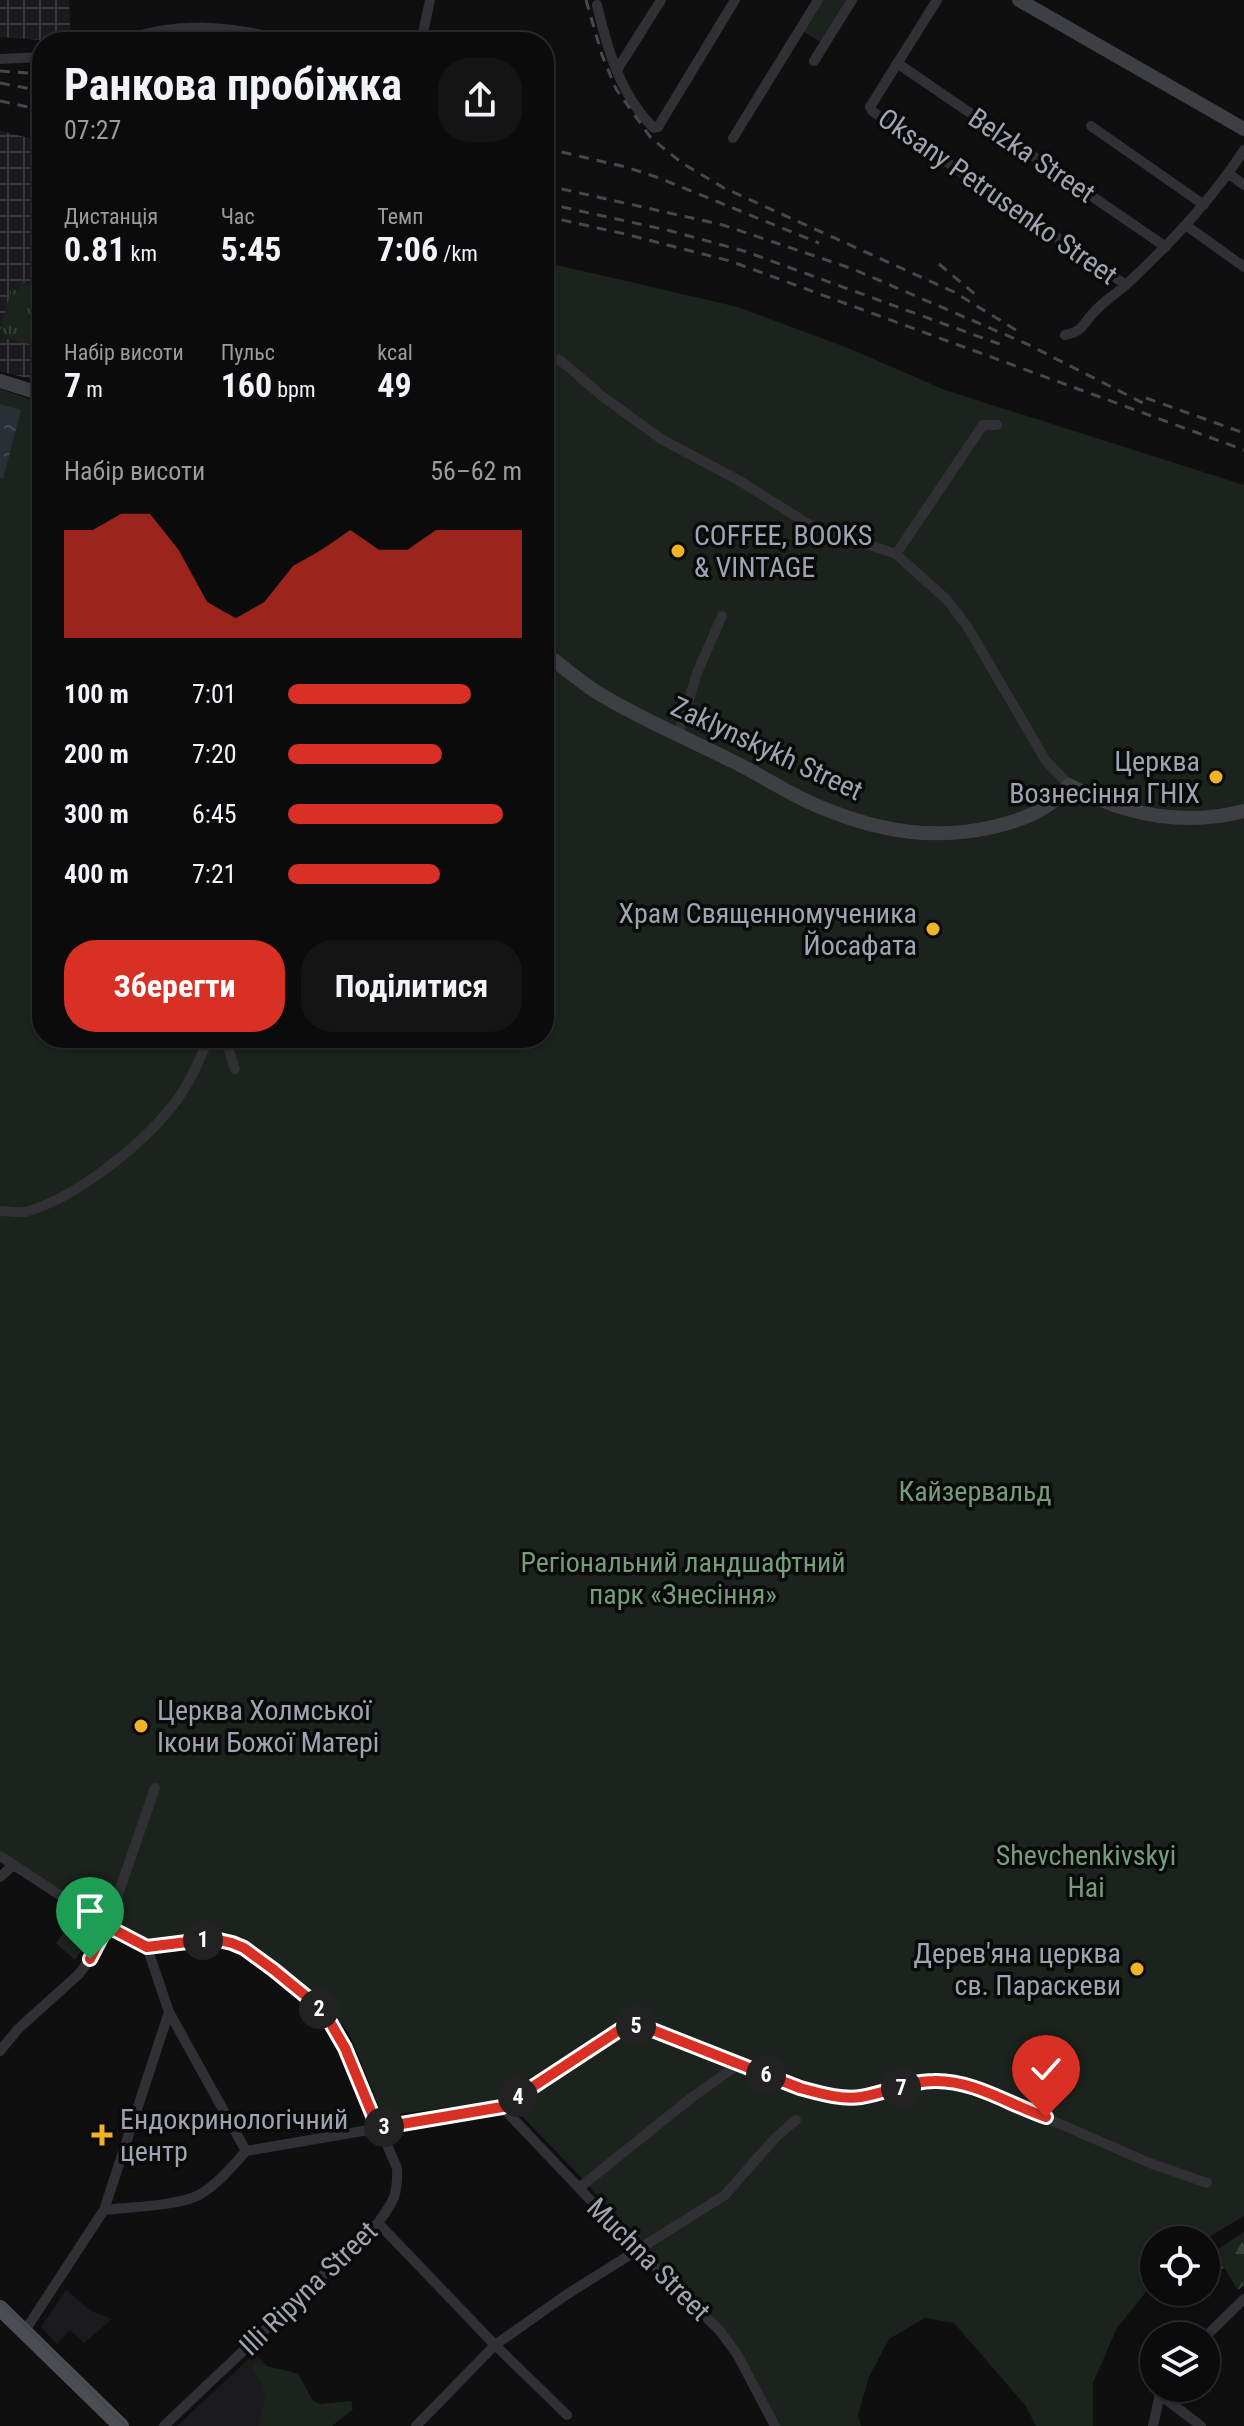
<!DOCTYPE html>
<html lang="uk">
<meta charset="utf-8">
<style>
body{margin:0;font-family:"Roboto Condensed",sans-serif;background:#141415;color:#f1f3f6;height:100vh;display:flex;flex-direction:column;font-size:30px;white-space:nowrap}
*{box-sizing:border-box;margin:0}
p{font-size:26px;color:#9a9b9d}
.icon{flex:none;width:44px;height:44px;fill:none;stroke:currentColor;stroke-width:2;stroke-linecap:round;stroke-linejoin:round}
.map{position:relative;flex:1;overflow:hidden}
.sheet{position:absolute;left:32px;top:32px;width:522px;height:1016px;display:flex;flex-direction:column;background:#0b0b0c;border-radius:32px;box-shadow:0 2px 6px #0004,0 0 0 2px #2b2b2d}
.sheet>*{flex:none}
.buttons{position:absolute;left:1140px;top:2226px;display:grid;gap:16px}
.buttons a{display:grid;place-items:center;width:80px;height:80px;border-radius:50%;background:#0b0b0c;box-shadow:0 2px 6px #0004,0 0 0 2px #2b2b2d;font-size:40px}
.pin{position:absolute;display:grid;place-items:center;width:68px;height:68px;color:#fff;margin:-82px -34px;border-radius:50% 50% 50% 0;rotate:-45deg;box-shadow:0 0 8px #0007}
.pin .icon{rotate:45deg}
.km{position:absolute;width:40px;height:40px;margin:-20px;border-radius:50%;background:#222;color:#fff;font-size:22px;line-height:40px;text-align:center}
.round{display:grid;place-items:center;flex:none;width:84px;height:84px;border-radius:32px;background:#141415}
.overview{display:flex;align-items:center;justify-content:space-between;height:136px;padding:0 32px}
h1{font-size:44px;font-weight:700;line-height:60px}
.metrics{display:grid;grid-template-columns:repeat(3,1fr);gap:12px;height:136px;padding:8px 32px}
.metrics div{display:grid;align-content:center}
.metrics b{font-size:34px;font-weight:700}
.metrics small{font-size:22px;font-weight:400}
.metrics p{font-size:22px}
.chart{height:224px;padding:16px 32px}
.chart p{display:flex;justify-content:space-between}
.chart svg{width:100%;height:144px;margin-top:8px;fill:#d93025;opacity:.7}
.cta{display:flex;gap:16px;margin-top:auto;padding:16px 32px}
.cta a{flex:1;height:92px;border-radius:32px;background:#d93025;color:#fff;font-size:32px;font-weight:700;line-height:92px;text-align:center}
.cta a+a{background:#141415;color:#f1f3f6}
ul{padding:0 32px;list-style:none;font-size:26px}
li{display:grid;grid-template-columns:128px 96px 1fr;align-items:center;height:60px}
li i{height:20px;border-radius:10px;background:#d93025}
.map>svg:first-child{display:block}
.built{fill:#1b1b1d}
.industrial{fill:url(#industrial-grid)}
.grass{fill:url(#grass-tufts)}
.forest{fill:url(#forest-firs)}
.park{fill:#1b231c}
.water{fill:url(#water-ripples)}
.lines{fill:none;stroke-linecap:round;stroke-linejoin:round}
.street{stroke:#303035;stroke-width:10}
.secondary{stroke:#3e3f45;stroke-width:14}
.primary{stroke:#4c4d54;stroke-width:16}
.tram{stroke:#47484e;stroke-width:2}
.rail{stroke:#47484e;stroke-width:3;stroke-dasharray:10 8;stroke-linecap:butt}
.route-casing{stroke:#fff;stroke-width:16}
.route{stroke:#d93025;stroke-width:10}
.poi-dot{fill:#f1b326;stroke:#0a0a0b;stroke-width:3}
.labels{text-anchor:middle;stroke-width:7;stroke-linejoin:round;paint-order:stroke}
.street-label{font-size:28px;fill:#a0a4b1;stroke:#0a0a0b}
.poi-label{font-size:28px;fill:#a0a4b1;stroke:#0a0a0b;text-anchor:start}
.park-label{font-size:28px;fill:#769d7a;stroke:#0a0a0b}
</style>
<div class="map">
<svg width="1244" height="2426" viewBox="0 0 1244 2426">
<defs>
<pattern id="industrial-grid" width="8" height="8" patternUnits="userSpaceOnUse" patternTransform="scale(2)"><rect width="8" height="8" fill="#1b1b1d"/><path d="M0 4h8M4 0v8" fill="none" stroke="#39393b"/></pattern>
<pattern id="grass-tufts" width="24" height="20" patternUnits="userSpaceOnUse" patternTransform="scale(2)"><rect width="24" height="20" fill="#1b231c"/><path d="M3 7l-1-3M5 7V3M7 7l1-3M15 17l-1-3M17 17v-4M19 17l1-3" fill="none" stroke="#39403b"/></pattern>
<pattern id="forest-firs" width="22" height="20" patternUnits="userSpaceOnUse" patternTransform="scale(2)"><rect width="22" height="20" fill="#1b231c"/><path d="M5 1l3.5 6h-7zM16 11l3.5 6h-7z" fill="#39403b"/></pattern>
<pattern id="water-ripples" width="26" height="14" patternUnits="userSpaceOnUse" patternTransform="scale(2)"><rect width="26" height="14" fill="#282f35"/><path d="M2 4q2-2 4 0t4 0M15 11q2-2 4 0t4 0" fill="none" stroke="#444a50"/></pattern>
</defs>
<rect width="100%" height="100%" fill="#0f0f10"/>
<path class="built" d="M66 2290 91 2311 112 2319 84 2343 70 2330 57 2344 41 2327Z
M255 2353 315 2418 306 2426H177Z"/>
<path class="industrial" d="M0 0H69L71 42 0 37Z
M0 131 42 141V382L0 371Z"/>
<path class="grass" d="M38 272 42 273V347L7 339 1 329 11 289 19 291 21 282 35 285Z"/>
<path class="forest" d="M1244 2232V2285L1238 2290 1224 2268 1206 2278V2257Z"/>
<path class="park" d="M820 0H849L822 43 801 30Z
M544 262 738 307 848 348 945 390 1244 485V2216L1204 2240H1154V2282L1117 2328 1093 2383V2426H1036L1025 2405 954 2323 925 2318 889 2339 869 2377 858 2415 861 2426H779L753 2374 728 2333 635 2239 579 2175 516 2110 491 2102 383 2116 348 2031 289 1974 256 1948 226 1936 145 1941 99 1916 0 1852V389L42 403V1038H544Z
M77 1914 97 1928 75 1960 56 1943Z
M254 2363C269 2367 283 2369 298 2374L313 2401 320 2404 351 2401 353 2409 332 2426H259C263 2401 272 2393 253 2371Z"/>
<path class="water" d="M0 404 21 410 3 479 0 478Z"/>
<g class="lines">
<path class="street" d="M937 0 870 107 872 111 1126 285
M597 5C607 48 621 97 654 128L658 127 735 0
M118 42C187 17 231 29 300 42
M421 42 430 0
M0 59 42 57
M814 61 852 0
M897 63 1166 247
M617 70 661 0
M1091 126 1204 205
M733 138 818 0
M1229 174 1244 185
M1187 226 1244 267
M1065 335C1085 331 1083 322 1097 309 1107 299 1120 291 1130 281 1173 241 1212 199 1244 150
M544 360 547 358 560 360 602 396 661 439 740 481 808 524 896 554 947 600 967 626 1046 761 1069 785
M896 554 983 425H997
M678 735 697 673 722 616
M225 1038 235 1069
M0 1211C8 1211 17 1213 25 1212 74 1199 138 1148 170 1109 188 1088 198 1063 209 1038
M0 1856 107 1926 147 1947 169 2012 246 2151
M0 1877 13 1865
M147 1947 203 1940H219L232 1943 244 1948 307 1997 330 2022 345 2048 397 2168C398 2195 394 2201 378 2223L164 2426
M0 2051 18 2029 79 1974 90 1959 107 1926 155 1788
M502 2107 638 2250 720 2331 737 2354 775 2426
M579 2188 691 2098 739 2064
M104 2210C129 2207 178 2206 199 2195 218 2184 232 2167 246 2151L502 2107 624 2027H645L800 2088 823 2095 857 2097 916 2083H954L994 2095 1147 2162 1207 2183
M378 2223 495 2345 567 2415
M24 2332 104 2210 169 2012
M1206 2336 1244 2299
M1159 2394 1201 2426
M416 2426 495 2345 566 2295 725 2195 776 2137 796 2120
M1153 2426 1161 2389"/>
<path class="secondary" d="M1019 0 1244 129
M0 381 42 394
M544 652C562 666 579 681 598 693 639 718 684 737 728 759 760 774 791 796 825 809 881 832 937 841 997 826 1025 819 1051 809 1069 785 1125 815 1182 827 1244 811"/>
<path class="primary" d="M0 2308 121 2426"/>
<path class="tram" d="M0 2301 126 2426"/>
<path class="rail" d="M586 0 602 55 616 89 651 138 682 163 724 188 954 292 1016 330
M0 71 42 74
M0 83 42 91
M0 101 42 110
M544 148 626 167 659 178 819 243
M544 185 723 225 853 269 1027 344 1143 403
M544 203 671 231 744 251 1002 345
M544 216 625 234 730 261 1244 450
M939 264 976 295
M1146 398 1244 433"/>
</g>
<g class="lines">
<defs>
<path id="route" d="M90 1959 107 1926 147 1947 203 1940H219L232 1943 244 1948 274 1970 307 1997 330 2022 345 2048 378 2128 502 2107 624 2027H645L800 2088C819 2093 841 2100 861 2097 886 2093 909 2081 934 2081 974 2080 1010 2105 1046 2117"/>
</defs>
<use href="#route" class="route-casing"/>
<use href="#route" class="route"/>
</g>
<g class="poi-dot">
<circle cx="678" cy="551" r="8"/>
<circle cx="1216" cy="777" r="8"/>
<circle cx="933" cy="929" r="8"/>
<circle cx="141" cy="1726" r="8"/>
<circle cx="1137" cy="1969" r="8"/>
<path d="M98 2123h8v8h8v8h-8v8h-8v-8h-8v-8h8z"/>
</g>
<g class="labels">
<g class="street-label">
<text transform="translate(1032 155) rotate(34)" y="10">Belzka Street</text>
<text transform="translate(998 196) rotate(35)" y="10">Oksany Petrusenko Street</text>
<text transform="translate(767 748) rotate(25)" y="10">Zaklynskykh Street</text>
<text transform="translate(649 2259) rotate(45)" y="10">Muchna Street</text>
<text transform="translate(308 2288) rotate(-44)" y="10">Illi Ripyna Street</text>
</g>
<g class="poi-label">
<text x="694" y="545">COFFEE, BOOKS<tspan x="694" dy="32">&amp; VINTAGE</tspan></text>
<text x="1200" y="771" text-anchor="end">Церква<tspan x="1200" dy="32">Вознесіння ГНІХ</tspan></text>
<text x="917" y="923" text-anchor="end">Храм Священномученика<tspan x="917" dy="32">Йосафата</tspan></text>
<text x="157" y="1720">Церква Холмської<tspan x="157" dy="32">Ікони Божої Матері</tspan></text>
<text x="1121" y="1963" text-anchor="end">Дерев'яна церква<tspan x="1121" dy="32">св. Параскеви</tspan></text>
<text x="120" y="2129">Ендокринологічний<tspan x="120" dy="32">центр</tspan></text>
</g>
<g class="park-label">
<text x="975" y="1501">Кайзервальд</text>
<text x="683" y="1572">Регіональний ландшафтний<tspan x="683" dy="32">парк «Знесіння»</tspan></text>
<text x="1086" y="1865">Shevchenkivskyi<tspan x="1086" dy="32">Hai</tspan></text>
</g>
</g>
</svg>
<div class="buttons">
<a><svg class="icon" aria-label="locate" viewBox="0 0 24 24"><circle cx="12" cy="12" r="6"/><path d="M12 2v4M12 18v4M2 12h4M18 12h4"/></svg></a>
<a><svg class="icon" aria-label="layers" viewBox="0 0 24 24"><path d="M12 4l9 5-9 5-9-5zM3 14l9 5 9-5"/></svg></a>
</div>
<div class="pin" style="left:90px;top:1959px;background:#1e9e55"><svg class="icon" aria-label="arrive" viewBox="0 0 24 24"><path d="M6 21V4h12l-3 4 3 4H6"/></svg></div>
<div class="pin" style="left:1046px;top:2117px;background:#d93025"><svg class="icon" aria-label="check" viewBox="0 0 24 24"><path d="M5 12l5 5 9-10"/></svg></div>
<b class="km" style="left:203px;top:1940px">1</b>
<b class="km" style="left:319px;top:2009px">2</b>
<b class="km" style="left:384px;top:2127px">3</b>
<b class="km" style="left:518px;top:2097px">4</b>
<b class="km" style="left:636px;top:2026px">5</b>
<b class="km" style="left:766px;top:2075px">6</b>
<b class="km" style="left:901px;top:2088px">7</b>
<section class="sheet">
<div class="overview"><div><h1>Ранкова пробіжка</h1><p>07:27</p></div><a class="round"><svg class="icon" aria-label="share" viewBox="0 0 24 24"><path d="M12 15V3M7 8l5-5 5 5M5 13v7h14v-7"/></svg></a></div>
<div class="metrics">
<div><p>Дистанція</p><b>0.81<small> km</small></b></div>
<div><p>Час</p><b>5:45</b></div>
<div><p>Темп</p><b>7:06<small> /km</small></b></div>
</div>
<div class="metrics">
<div><p>Набір висоти</p><b>7<small> m</small></b></div>
<div><p>Пульс</p><b>160<small> bpm</small></b></div>
<div><p>kcal</p><b>49</b></div>
</div>
<div class="chart"><p><span>Набір висоти</span>56–62 m</p>
<svg viewBox="0 0 160 44" preserveAspectRatio="none"><path d="M0 44V11L10 11L20 6L30 6L40 17L50 33L60 38L70 33L80 22L90 17L100 11L110 17L120 17L130 11L140 11L150 11L160 11V44z"/></svg>
</div>
<ul>
<li><b>100 m</b>7:01<i style="width:78%"></i></li>
<li><b>200 m</b>7:20<i style="width:66%"></i></li>
<li><b>300 m</b>6:45<i style="width:92%"></i></li>
<li><b>400 m</b>7:21<i style="width:65%"></i></li>
</ul>
<div class="cta"><a>Зберегти</a><a>Поділитися</a></div>
</section>
</div>
